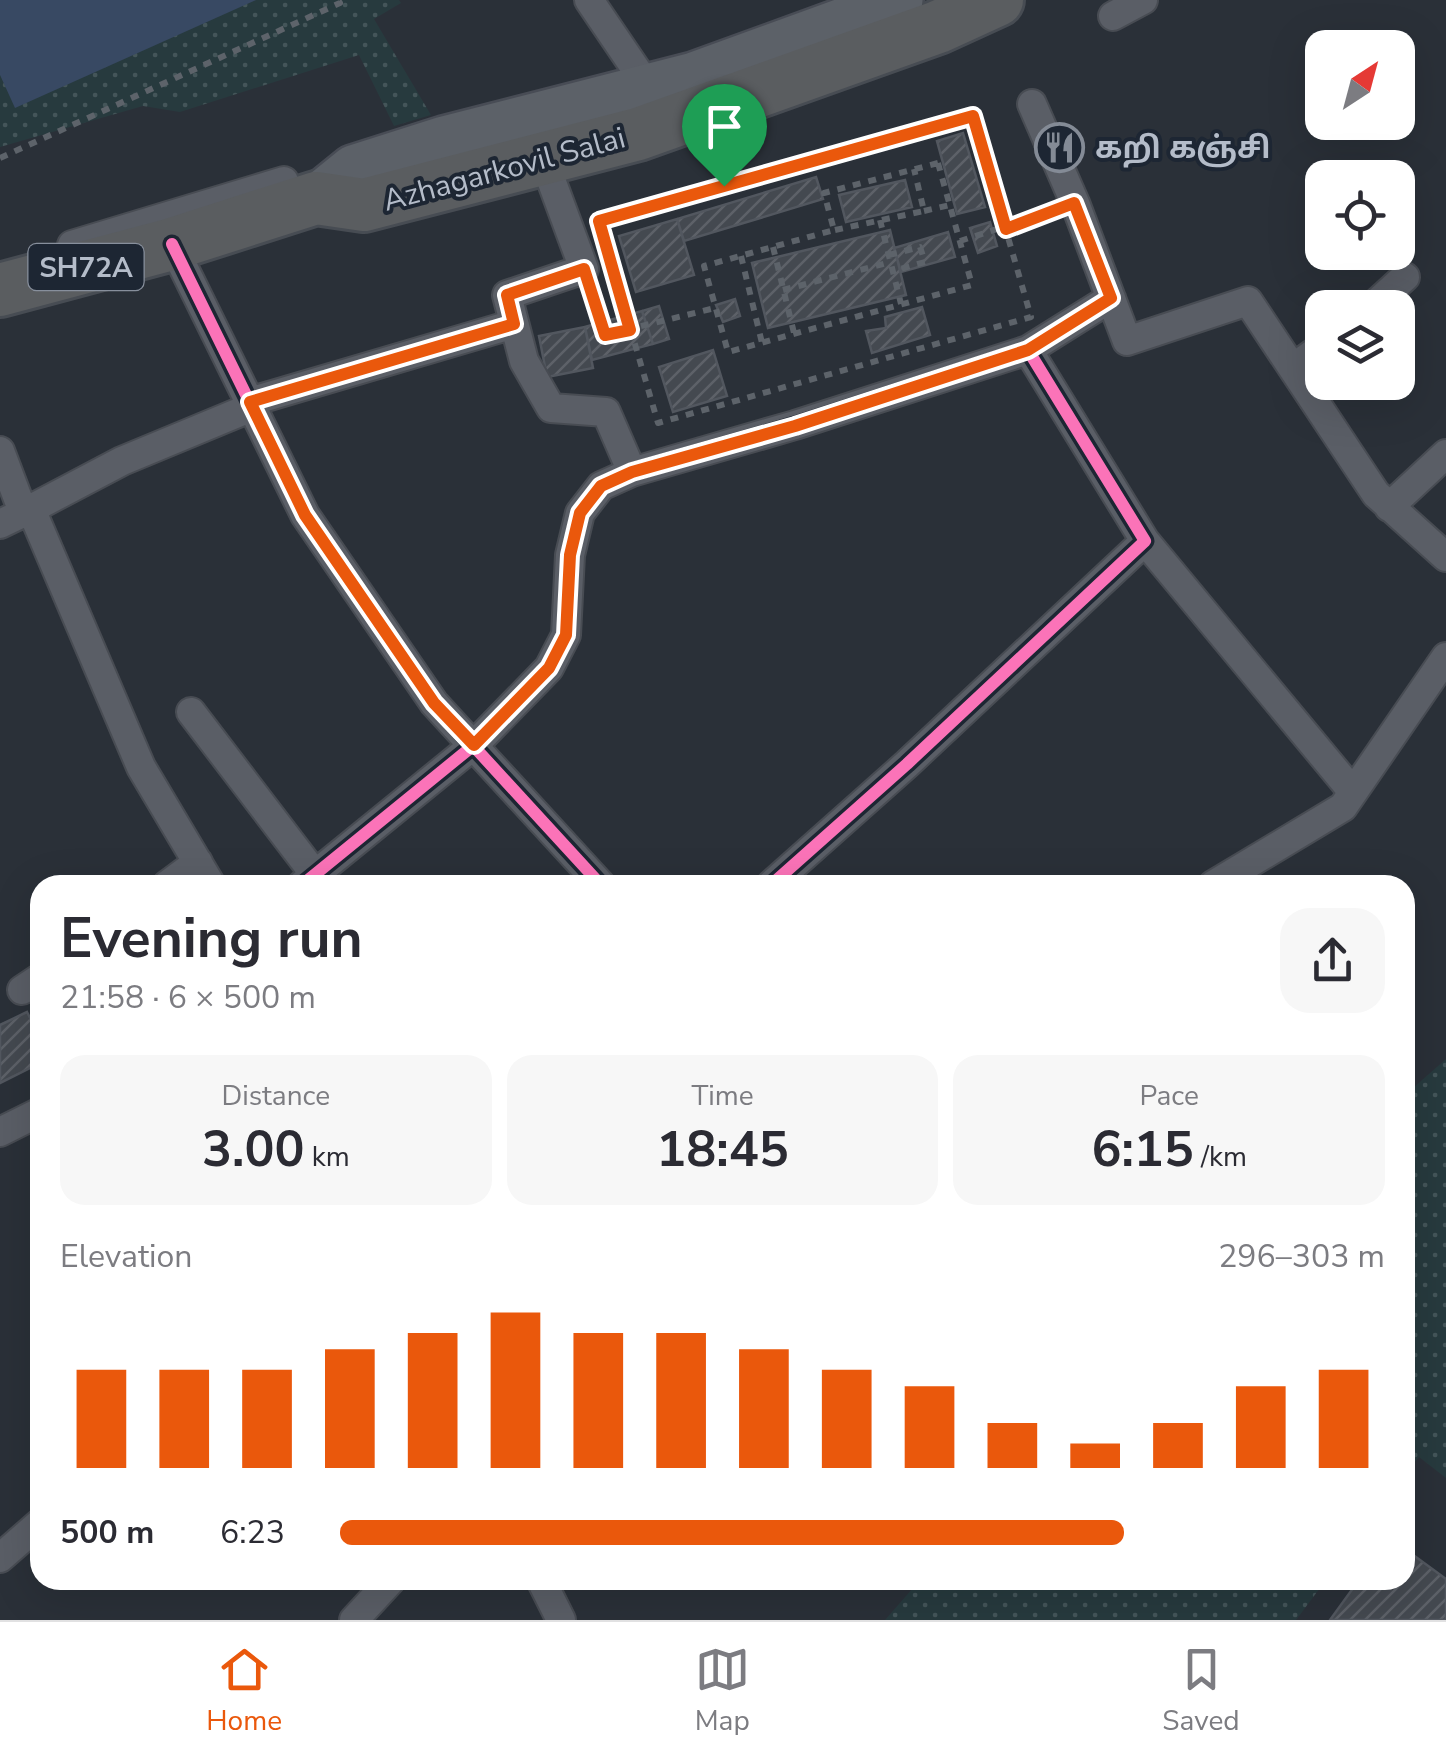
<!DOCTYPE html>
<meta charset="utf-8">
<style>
body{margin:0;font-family:"Nunito Sans","Noto Sans Tamil",sans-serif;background:#f7f7f7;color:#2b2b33;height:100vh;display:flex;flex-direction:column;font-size:38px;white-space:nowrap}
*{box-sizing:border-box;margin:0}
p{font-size:32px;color:#7c7c81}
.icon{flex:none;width:55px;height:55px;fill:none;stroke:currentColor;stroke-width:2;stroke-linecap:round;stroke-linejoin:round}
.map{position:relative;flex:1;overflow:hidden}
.drawer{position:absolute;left:30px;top:875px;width:1385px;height:715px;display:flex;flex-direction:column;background:#fff;border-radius:30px;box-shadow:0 10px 40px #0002}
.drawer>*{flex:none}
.needle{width:65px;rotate:36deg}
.buttons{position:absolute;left:1305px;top:30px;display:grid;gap:20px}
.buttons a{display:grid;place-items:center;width:110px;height:110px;border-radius:20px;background:#fff;box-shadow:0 10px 40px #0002;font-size:50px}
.pin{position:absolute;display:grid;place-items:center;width:85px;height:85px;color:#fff;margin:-102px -42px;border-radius:50% 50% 50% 0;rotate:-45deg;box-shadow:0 0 10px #0007}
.pin .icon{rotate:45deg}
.round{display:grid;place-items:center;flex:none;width:105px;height:105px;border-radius:30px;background:#f7f7f7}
.overview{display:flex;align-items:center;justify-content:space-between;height:170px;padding:0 30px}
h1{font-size:55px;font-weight:700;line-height:75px}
.metrics{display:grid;grid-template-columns:repeat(3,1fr);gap:15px;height:170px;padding:10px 30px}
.metrics div{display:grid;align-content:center;border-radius:25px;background:#f7f7f7;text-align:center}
.metrics b{font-size:50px;font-weight:700}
.metrics small{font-size:28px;font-weight:400}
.metrics p{font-size:28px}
.chart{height:280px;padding:20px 30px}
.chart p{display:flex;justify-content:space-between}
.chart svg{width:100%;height:180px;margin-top:10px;stroke:#ea580c;stroke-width:6}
ul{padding:0 30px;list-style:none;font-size:32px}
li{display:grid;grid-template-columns:160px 120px 1fr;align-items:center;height:75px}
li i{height:25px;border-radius:12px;background:#ea580c}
.tab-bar{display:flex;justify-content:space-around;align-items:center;height:140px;border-top:2px solid #e1e1e2;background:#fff;font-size:28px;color:#7c7c81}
.tab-bar a{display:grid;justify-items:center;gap:5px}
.tab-bar .current{color:#ea580c}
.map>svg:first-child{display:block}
.green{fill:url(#green-dots)}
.water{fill:#384963}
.building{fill:url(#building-hatch);stroke:#52575f;stroke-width:2.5}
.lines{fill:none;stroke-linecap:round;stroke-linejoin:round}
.street-casing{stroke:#484c53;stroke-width:32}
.primary-casing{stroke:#484c55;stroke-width:50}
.highway-casing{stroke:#474c53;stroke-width:58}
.path{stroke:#5d636a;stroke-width:6;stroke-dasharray:8 8;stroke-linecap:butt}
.street{stroke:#5a5e66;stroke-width:28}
.primary{stroke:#5c6168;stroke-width:45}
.highway{stroke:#5a5d60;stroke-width:52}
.cycleway-casing{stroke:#1d2633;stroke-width:19}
.cycleway{stroke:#fb73b8;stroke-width:12}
.route-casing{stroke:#fff;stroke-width:20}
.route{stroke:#ea580c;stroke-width:12}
.labels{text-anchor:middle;stroke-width:8;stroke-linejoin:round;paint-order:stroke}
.shield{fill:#1d2633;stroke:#878f9c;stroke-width:2.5}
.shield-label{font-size:28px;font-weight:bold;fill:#b4bcc9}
.poi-label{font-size:30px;font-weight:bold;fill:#b4bcc9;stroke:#1d2633;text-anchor:start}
.street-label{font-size:30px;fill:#b4bcc9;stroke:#1d2633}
</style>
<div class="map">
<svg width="1446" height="1620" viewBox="0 0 1446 1620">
<defs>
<pattern id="green-dots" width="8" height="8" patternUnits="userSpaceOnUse" patternTransform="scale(2.5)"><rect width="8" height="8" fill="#273a3e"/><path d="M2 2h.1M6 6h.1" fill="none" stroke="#445559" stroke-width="1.8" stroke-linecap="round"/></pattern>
<pattern id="building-hatch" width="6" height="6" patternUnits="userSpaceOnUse" patternTransform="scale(2.5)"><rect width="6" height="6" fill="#444950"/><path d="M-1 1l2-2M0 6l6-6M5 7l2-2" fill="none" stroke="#5d6168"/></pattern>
</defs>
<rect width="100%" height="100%" fill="#2a3038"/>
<path class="green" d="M0 0H399L401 3 374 19 431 115 394 126 359 55 180 112 143 106 0 147Z
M1446 1059V1478L1419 1457 1405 1474V1095Z
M920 1580H1326L1296 1620H885Z"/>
<path class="water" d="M0 0H256L15 108 0 75Z"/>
<path class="building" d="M963 133 985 207 957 214 937 141Z
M816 177 823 199 684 241 677 219Z
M905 180 912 207 846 222 839 195Z
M677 219 694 275 636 292 619 236Z
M990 222 997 246 978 253 970 228Z
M890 230 906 295 768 328 752 263Z
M948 232 955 257 901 272 894 248Z
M735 299 740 316 723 322 716 305Z
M659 306 669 339 653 344 642 311Z
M922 307 930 335 872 353 866 331 886 328 885 317Z
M642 311 653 344 592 360 585 327Z
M585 327 593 368 547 377 539 336Z
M713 350 727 396 673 412 659 367Z
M27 1012 40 1037V1063L0 1083V1025Z
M1405 1549 1446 1579V1620H1330L1359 1580H1405Z"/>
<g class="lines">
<defs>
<path id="street" d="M589 0 648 87
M1113 16 1143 0
M1032 104 1075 203 1127 341 1248 301 1376 494 1446 557
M543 158 584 269 507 295 524 361 551 408 606 412 632 472
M172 244 305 515 434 703 601 885
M72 245 284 181
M1371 308 1405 277
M1293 368 1322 347
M249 402 514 324
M0 451 23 512
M1389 507 1446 454
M31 509 122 461 252 407
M0 524 31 509 141 767 211 885
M1145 541 1353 792
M191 712 323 885
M167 885 198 862
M302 885 474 745 549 668 566 635 570 555 580 513 601 486 632 472 795 425 1028 350
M771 885 907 764 1145 541 1028 350 1111 298
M1213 885 1343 807 1446 657
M22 990 40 978
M0 1132 40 1112
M0 1558 40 1523
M541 1580 561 1620
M354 1620 391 1580"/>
<path id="primary" d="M316 198 353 168 444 139 694 75 900 0"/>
<path id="highway" d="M0 290 172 244 316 198 364 205 638 134 938 27 997 0"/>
</defs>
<use href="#street" class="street-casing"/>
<use href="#primary" class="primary-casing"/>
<use href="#highway" class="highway-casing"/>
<path class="path" d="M973 116 1031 317 658 423 599 221Z
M0 158 340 3 338 0
M938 163 972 285 728 352 704 266 834 230 824 193Z
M924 211 950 205
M880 220 901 304
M835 230 924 211 914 169
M960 241 1049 212
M773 247 794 333
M889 255 920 247 925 262 893 271
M741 256 762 343
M783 290 891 262
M592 294 605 335 715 308"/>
<use href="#street" class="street"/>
<use href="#primary" class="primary"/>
<use href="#highway" class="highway"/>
<defs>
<path id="cycleway" d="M172 244 305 515 434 703 601 885
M302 885 474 745 549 668 566 635 570 555 580 513 601 486 632 472 795 425 1028 350
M771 885 907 764 1145 541 1028 350 1111 298"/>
</defs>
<use href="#cycleway" class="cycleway-casing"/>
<use href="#cycleway" class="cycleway"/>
</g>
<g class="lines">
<defs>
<path id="route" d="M973 116 1006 229 1074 203 1111 298 1028 350 795 426 632 472 601 486 580 513 570 555 566 635 549 668 474 745 434 703 305 515 250 402 514 324 507 295 584 269 605 335 630 330 599 221Z"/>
</defs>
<use href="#route" class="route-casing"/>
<use href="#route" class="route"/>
</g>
<defs>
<symbol id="restaurant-ring" viewBox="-11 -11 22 22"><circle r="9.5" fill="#1d2633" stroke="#848b96" stroke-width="1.5"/><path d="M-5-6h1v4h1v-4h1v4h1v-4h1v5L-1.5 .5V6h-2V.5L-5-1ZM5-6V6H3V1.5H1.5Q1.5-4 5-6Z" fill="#848b96"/></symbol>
</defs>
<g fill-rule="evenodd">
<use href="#restaurant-ring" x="1032" y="120" width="55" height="55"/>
</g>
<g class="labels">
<rect class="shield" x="28.5" y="244" width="115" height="46" rx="8"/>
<g class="shield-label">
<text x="86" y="277">SH72A</text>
</g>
<g class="poi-label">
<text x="1095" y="158">கறி கஞ்சி</text>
</g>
<g class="street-label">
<text transform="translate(504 169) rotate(-15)" y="10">Azhagarkovil Salai</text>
</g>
</g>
</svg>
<div class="buttons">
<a><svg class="needle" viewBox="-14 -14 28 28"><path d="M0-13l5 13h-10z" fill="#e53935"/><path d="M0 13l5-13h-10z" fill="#7c7c81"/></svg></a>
<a><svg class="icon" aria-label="locate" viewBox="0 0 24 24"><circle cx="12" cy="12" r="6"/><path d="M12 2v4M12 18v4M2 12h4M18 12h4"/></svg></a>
<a><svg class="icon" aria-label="layers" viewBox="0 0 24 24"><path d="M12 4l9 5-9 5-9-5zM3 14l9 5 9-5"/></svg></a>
</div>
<div class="pin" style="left:724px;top:186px;background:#1e9e55"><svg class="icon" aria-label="arrive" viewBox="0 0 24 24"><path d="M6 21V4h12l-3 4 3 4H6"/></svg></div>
<section class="drawer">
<div class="overview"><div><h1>Evening run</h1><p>21:58 · 6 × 500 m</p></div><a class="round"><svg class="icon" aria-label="share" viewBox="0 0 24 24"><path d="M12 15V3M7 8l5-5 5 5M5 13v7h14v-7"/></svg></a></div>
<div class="metrics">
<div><p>Distance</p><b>3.00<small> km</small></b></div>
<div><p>Time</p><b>18:45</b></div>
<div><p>Pace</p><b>6:15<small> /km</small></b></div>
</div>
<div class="chart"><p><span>Elevation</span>296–303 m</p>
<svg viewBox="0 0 160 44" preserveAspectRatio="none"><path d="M5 44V20M15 44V20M25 44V20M35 44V15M45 44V11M55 44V6M65 44V11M75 44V11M85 44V15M95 44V20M105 44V24M115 44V33M125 44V38M135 44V33M145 44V24M155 44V20"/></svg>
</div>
<ul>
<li><b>500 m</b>6:23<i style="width:75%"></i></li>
</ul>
</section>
</div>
<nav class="tab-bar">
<a class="current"><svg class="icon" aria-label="home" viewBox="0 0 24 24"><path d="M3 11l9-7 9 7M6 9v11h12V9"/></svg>Home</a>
<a><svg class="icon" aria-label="map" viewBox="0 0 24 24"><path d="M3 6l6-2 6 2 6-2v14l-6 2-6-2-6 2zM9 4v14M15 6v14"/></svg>Map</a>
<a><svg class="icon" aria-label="saved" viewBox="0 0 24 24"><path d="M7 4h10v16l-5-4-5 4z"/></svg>Saved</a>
</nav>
